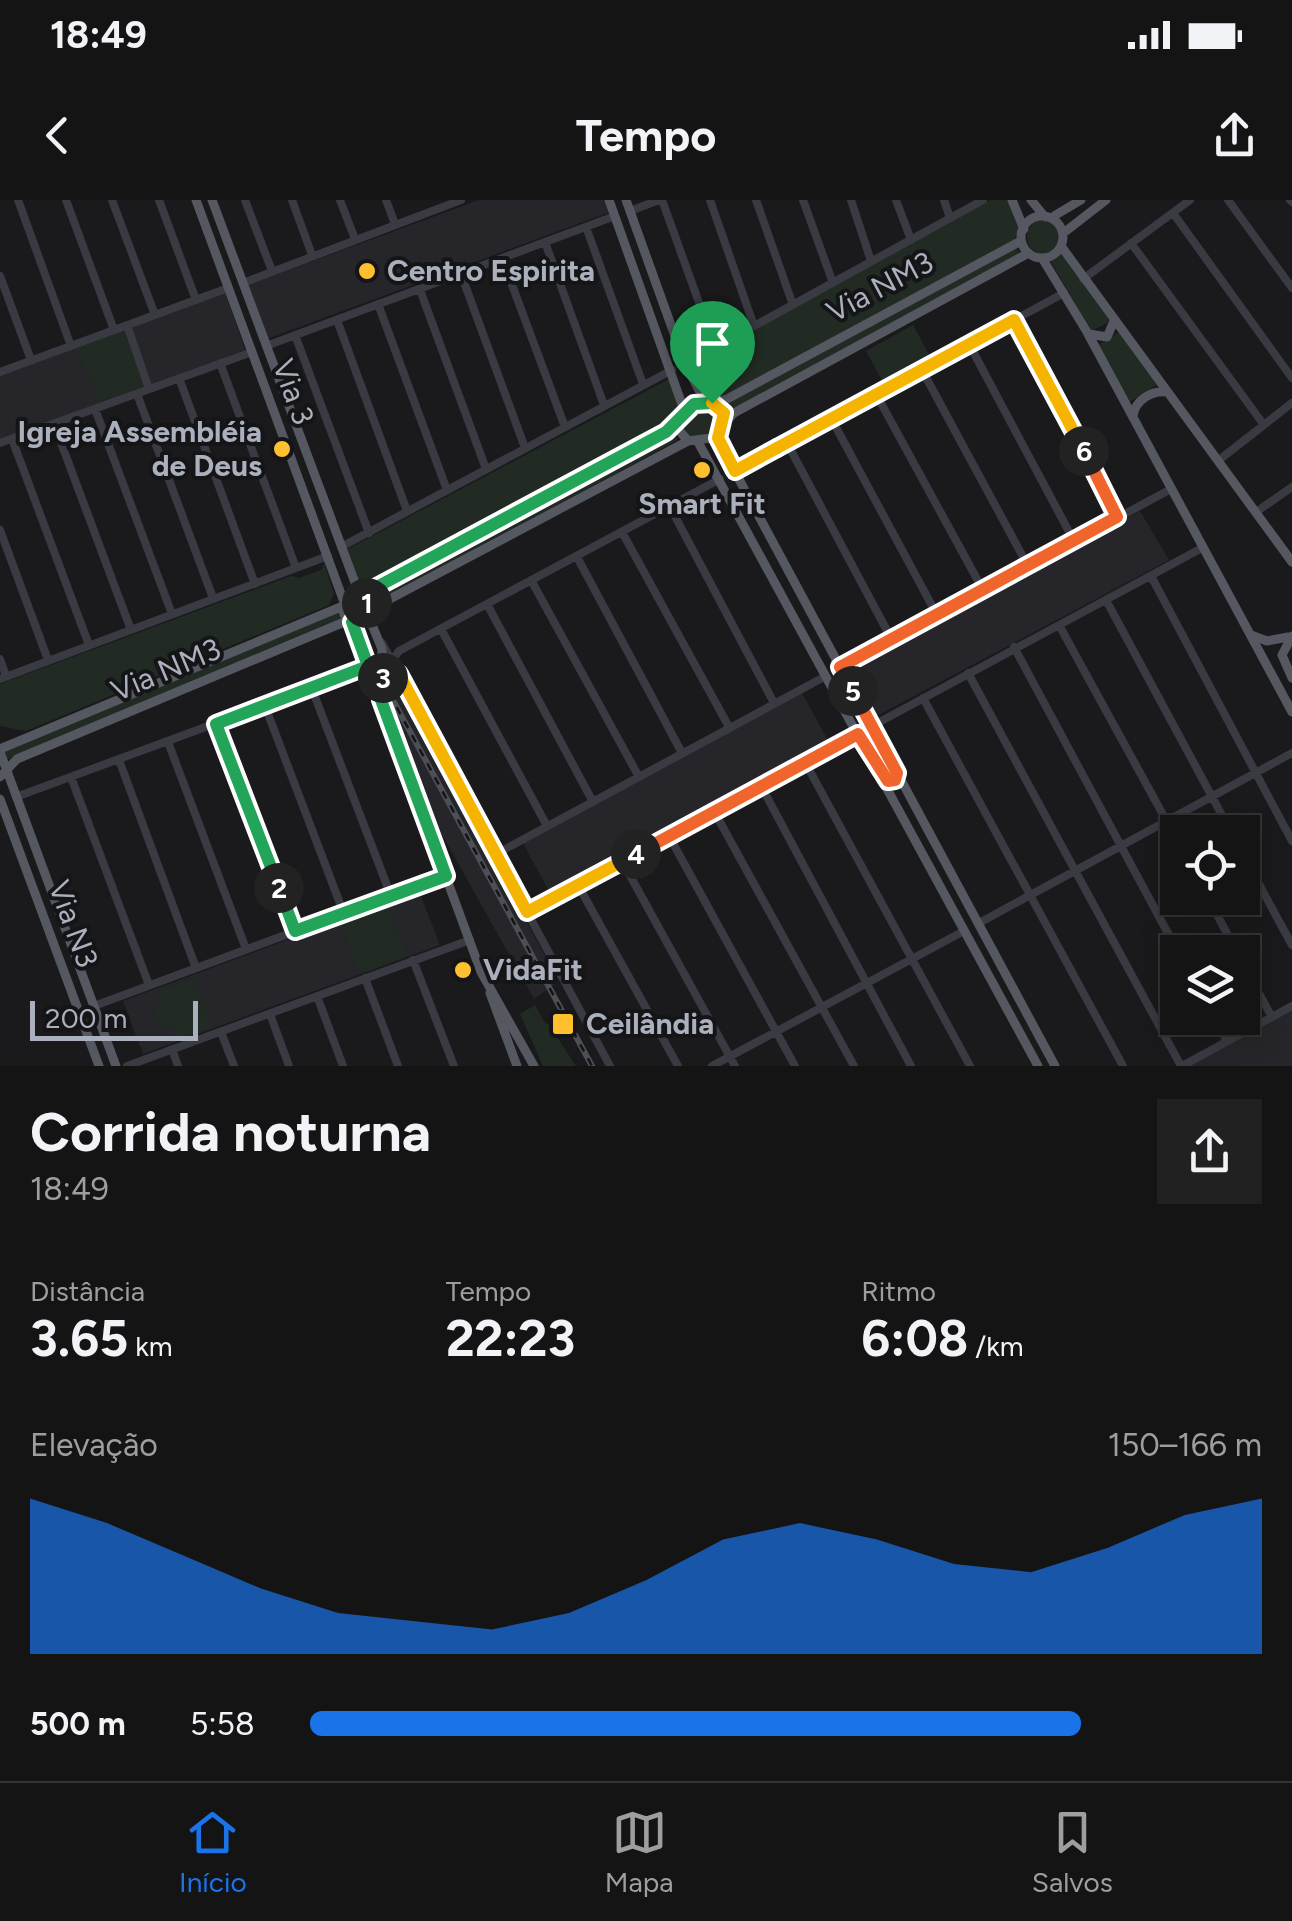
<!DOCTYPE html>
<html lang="pt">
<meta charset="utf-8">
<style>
body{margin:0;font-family:Figtree,sans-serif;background:#212122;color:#f1f3f6;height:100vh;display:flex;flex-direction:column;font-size:38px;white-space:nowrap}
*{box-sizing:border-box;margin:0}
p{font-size:32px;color:#9d9ea0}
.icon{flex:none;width:55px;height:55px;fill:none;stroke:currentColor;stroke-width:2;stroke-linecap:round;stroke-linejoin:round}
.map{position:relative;height:866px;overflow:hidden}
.details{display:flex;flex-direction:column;background:#141415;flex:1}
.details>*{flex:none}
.buttons{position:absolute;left:1160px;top:615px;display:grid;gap:20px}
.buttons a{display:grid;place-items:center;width:100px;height:100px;border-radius:0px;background:#141415;box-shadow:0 5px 25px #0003,0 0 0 2px #333334;font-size:50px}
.scale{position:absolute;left:30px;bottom:25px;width:168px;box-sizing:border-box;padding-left:10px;border:5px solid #abb0bd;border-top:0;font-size:28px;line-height:35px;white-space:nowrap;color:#abb0bd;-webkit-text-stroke:8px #151517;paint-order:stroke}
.pin{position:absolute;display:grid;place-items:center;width:85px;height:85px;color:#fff;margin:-102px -42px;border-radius:50% 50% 50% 0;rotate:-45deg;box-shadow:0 0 10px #0007}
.pin .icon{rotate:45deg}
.km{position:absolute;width:50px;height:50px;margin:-25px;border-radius:50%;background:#222;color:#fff;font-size:28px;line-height:50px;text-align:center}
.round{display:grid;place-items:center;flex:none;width:105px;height:105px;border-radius:0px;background:#212122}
.overview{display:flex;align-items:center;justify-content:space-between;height:170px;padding:0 30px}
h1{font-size:55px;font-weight:700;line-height:75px}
.stats{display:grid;grid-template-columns:repeat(3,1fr);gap:15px;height:170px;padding:10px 30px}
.stats div{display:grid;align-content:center}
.stats b{font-size:50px;font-weight:700}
.stats small{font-size:28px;font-weight:400}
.stats p{font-size:28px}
.chart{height:280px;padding:20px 30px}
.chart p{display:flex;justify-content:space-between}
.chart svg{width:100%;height:180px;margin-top:10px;fill:#1a73e8;opacity:.7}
ul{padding:0 30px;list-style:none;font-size:32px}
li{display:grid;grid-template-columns:160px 120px 1fr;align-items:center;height:75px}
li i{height:25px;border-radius:12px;background:#1a73e8}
.status{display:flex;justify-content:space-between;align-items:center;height:70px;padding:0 50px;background:#141415;direction:ltr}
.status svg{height:28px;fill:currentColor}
header{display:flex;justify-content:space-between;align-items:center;height:130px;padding:0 30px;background:#141415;font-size:45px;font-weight:700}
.dock{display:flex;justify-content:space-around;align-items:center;height:140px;border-top:2px solid #333334;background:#141415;font-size:28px;color:#9d9ea0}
.dock a{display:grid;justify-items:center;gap:5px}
.dock .selected{color:#1a73e8}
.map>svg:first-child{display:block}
.built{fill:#262529}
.green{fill:#212b23}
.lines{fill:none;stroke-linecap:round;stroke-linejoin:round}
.minor{stroke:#3a3b42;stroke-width:8}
.major{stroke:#565861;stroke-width:9}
.rail-casing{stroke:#4d4f57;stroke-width:6}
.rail{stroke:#151517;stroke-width:2.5;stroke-dasharray:8;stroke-linecap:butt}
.split-1-casing{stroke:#fff;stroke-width:20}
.split-2-casing{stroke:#fff;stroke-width:20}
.split-3-casing{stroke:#fff;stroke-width:20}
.split-4-casing{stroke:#fff;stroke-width:20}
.split-5-casing{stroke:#fff;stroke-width:20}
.split-6-casing{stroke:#fff;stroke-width:20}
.split-7-casing{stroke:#fff;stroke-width:20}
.split-8-casing{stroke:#fff;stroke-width:20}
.split-1{stroke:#22a559;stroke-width:12}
.split-2{stroke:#22a559;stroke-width:12}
.split-3{stroke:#22a559;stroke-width:12}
.split-4{stroke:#f5b400;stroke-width:12}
.split-5{stroke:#f0652b;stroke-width:12}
.split-6{stroke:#f0652b;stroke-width:12}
.split-7{stroke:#f5b400;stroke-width:12}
.split-8{stroke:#f5b400;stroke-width:12}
.poi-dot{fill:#ffc02f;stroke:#151517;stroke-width:4}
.labels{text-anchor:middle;stroke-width:8;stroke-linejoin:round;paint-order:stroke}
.poi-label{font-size:30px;font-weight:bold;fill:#abb0bd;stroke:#151517;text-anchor:start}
.street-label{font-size:30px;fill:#abb0bd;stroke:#151517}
</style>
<div class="status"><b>18:49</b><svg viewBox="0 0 49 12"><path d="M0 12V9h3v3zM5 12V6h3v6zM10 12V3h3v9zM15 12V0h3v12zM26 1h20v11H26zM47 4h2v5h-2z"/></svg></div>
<header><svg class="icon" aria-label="back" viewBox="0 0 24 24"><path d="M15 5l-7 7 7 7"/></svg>Tempo<svg class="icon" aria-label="share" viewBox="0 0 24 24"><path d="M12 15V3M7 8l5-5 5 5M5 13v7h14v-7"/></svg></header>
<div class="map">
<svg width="1292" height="866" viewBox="0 0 1292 866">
<rect width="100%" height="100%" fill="#1a1a1c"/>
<path class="built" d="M479 0H606L610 12 267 139 248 85Z
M225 92 245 150 0 240V176Z
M1140 311 1169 360 873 518 847 469Z
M394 479 549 763 545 766 555 784 534 799 426 606 385 497V484Z
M802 493 830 544 551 695 523 643Z
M419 691 440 745 143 854 123 801Z
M1292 810V866H1186Z"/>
<path class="green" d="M990 0H1009L1020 28 1014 40 721 198 707 197 700 189 694 163Z
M1027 37a17 17 0 1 1 34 0a17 17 0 1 1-34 0Z
M1016 47 1020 55 729 213 724 204Z
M1061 53 1108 117 1109 122 1091 131 1050 60Z
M913 125 931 158 884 184 866 151Z
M123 130 144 185 98 202 77 147Z
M1119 132 1157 185 1128 203 1098 145Z
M673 177 679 208 671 223 364 389 360 387 346 350Z
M709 206 717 210 721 220 707 235 691 238 682 231 687 214Z
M673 232 678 240 378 402 368 397Z
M324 363 334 394 329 405 26 531 0 526V484L291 376 299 378 321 370Z
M340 410 343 419 6 560 3 551Z
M388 704 407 756 359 774 340 722Z
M195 778 212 827 176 838 171 827 160 826 154 809 161 806 156 792Z
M535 805 545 823 555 826V834L576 866H543L520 814Z"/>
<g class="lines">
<path class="minor" d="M18 0 71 146
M66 0 114 130
M112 0 155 115
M159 0 196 100
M245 0 272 71
M292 0 312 55
M340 0 355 39
M386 0 395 24
M662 0 715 147
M710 0 754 126
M756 0 793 105
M803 0 833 83
M851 0 871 61
M896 0 911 40
M944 0 950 18
M1228 0 1292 88
M1290 0 1292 2
M630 11 659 0
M1173 13 1292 178
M586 27 643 184
M545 42 604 205
M1131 43 1264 225
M502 58 565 227
M461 74 525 248
M0 76 31 160
M1083 79 1190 0
M243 83 461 0
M420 90 486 269
M378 104 447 290
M337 120 407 311
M1014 120 1117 317
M127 125 149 189
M295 135 369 333
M969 144 1074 341
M266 146 615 16
M220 163 296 368
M685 164 983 0
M922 170 1028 366
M0 172 228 88
M179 178 255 384
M137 194 213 398
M876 194 983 390
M95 209 172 414
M831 218 937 415
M54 224 131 430
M12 239 89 445
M0 243 252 152
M787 243 892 440
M1219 260 1292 203
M735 271 1064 93
M670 307 774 503
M1256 312 1292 287
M0 330 48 460
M622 332 729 527
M341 347 672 170
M577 357 682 553
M1151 376 1292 641
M531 380 639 577
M1106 400 1231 632
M487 404 593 602
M1059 425 1178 642
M441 429 547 626
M382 443 610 866
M1014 447 1178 752
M0 459 6 476
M841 467 1171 289
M383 472 399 451 720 279
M968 473 1181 866
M0 479 328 356
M312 489 391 696
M923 498 1123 866
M265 506 344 714
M216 524 295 731
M872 526 1202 348
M168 542 246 749
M119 560 196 768
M805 562 970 866
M71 577 149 785
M761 586 911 866
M16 597 368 467
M714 611 854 866
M669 636 795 866
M1242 653 1292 745
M496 654 826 476
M622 661 735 866
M578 685 678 866
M1208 698 1237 752
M527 713 858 533
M979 723 1292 553
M413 760 454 866
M1242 763 1272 817
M365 778 398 866
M317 796 343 866
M94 806 447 675
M270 814 289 866
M1214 818 1227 841
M221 832 234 866
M172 849 178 866
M127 866 470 740
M712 866 964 731
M1182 866 1292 806"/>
<path class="major" d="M196 0 344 402
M212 0 360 396 678 222
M609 0 684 210
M626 0 685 164 705 201
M1012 0 1024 29
M1031 0 1045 17
M1021 37a21 21 0 1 1 42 0a21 21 0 1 1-42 0Z
M1054 16 1081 0
M1066 31 1106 0
M1061 46 1292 362
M1042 58 1087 132 1292 512
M1089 134 1107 137 1114 121
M712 203 727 199 1019 42
M1133 216C1135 200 1152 190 1167 192
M725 219 719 206 699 202 684 210 678 229 688 241 711 238 734 213 1025 55
M720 231V244L1055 866
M698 242 1038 866
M343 409a13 13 0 1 1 26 0a13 13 0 1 1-26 0Z
M369 410 688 241
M368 415 382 449 381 498
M352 422 481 772 534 866
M1251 435 1267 441 1288 437
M1292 436 1282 455 1292 478
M0 549 343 406
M0 552 116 866
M0 577 17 559 349 420
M0 599 99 866
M490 793 517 866"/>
<defs>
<path id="rail" d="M389 493 592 866"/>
</defs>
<use href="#rail" class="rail-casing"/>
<use href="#rail" class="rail"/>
</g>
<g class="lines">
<defs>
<path id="split-1" d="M367 403 360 396 666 232 694 204 712 203"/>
<path id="split-2" d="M279 688 216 524 368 466 352 422 368 415 367 403"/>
<path id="split-3" d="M279 688 295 731 446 676 381 500 383 478"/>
<path id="split-4" d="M383 478V472L390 470 399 474 527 712 636 654"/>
<path id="split-5" d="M636 654 858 534 888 581 895 580 897 573 853 491"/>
<path id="split-6" d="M853 491 840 467 1117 317 1084 251"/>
<path id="split-7" d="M777 248 1014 120 1084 251"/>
<path id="split-8" d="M712 203 724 213 718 238 735 271 777 248"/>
</defs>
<use href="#split-1" class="split-1-casing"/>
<use href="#split-2" class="split-2-casing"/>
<use href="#split-3" class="split-3-casing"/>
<use href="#split-4" class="split-4-casing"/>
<use href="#split-5" class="split-5-casing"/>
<use href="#split-6" class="split-6-casing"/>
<use href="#split-7" class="split-7-casing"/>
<use href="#split-8" class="split-8-casing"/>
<use href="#split-1" class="split-1"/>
<use href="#split-2" class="split-2"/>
<use href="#split-3" class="split-3"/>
<use href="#split-4" class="split-4"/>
<use href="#split-5" class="split-5"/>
<use href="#split-6" class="split-6"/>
<use href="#split-7" class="split-7"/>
<use href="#split-8" class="split-8"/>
</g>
<g class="poi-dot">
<circle cx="367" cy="71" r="10"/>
<circle cx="282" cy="249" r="10"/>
<circle cx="702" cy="270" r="10"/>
<circle cx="463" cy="770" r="10"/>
<rect x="551" y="812" width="24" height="24" rx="5"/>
</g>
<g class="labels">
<g class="poi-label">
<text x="387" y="81">Centro Espirita</text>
<text x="262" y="242" text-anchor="end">Igreja Assembléia<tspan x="262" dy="34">de Deus</tspan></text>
<text x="702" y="314" text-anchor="middle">Smart Fit</text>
<text x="483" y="780">VidaFit</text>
<text x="586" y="834">Ceilândia</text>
</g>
<g class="street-label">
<text transform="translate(880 87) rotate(-28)" y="10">Via NM3</text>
<text transform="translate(293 192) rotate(70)" y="10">Via 3</text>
<text transform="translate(166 470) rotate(-23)" y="10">Via NM3</text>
<text transform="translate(73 724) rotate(70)" y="10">Via N3</text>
</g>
</g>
</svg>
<div class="buttons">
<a><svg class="icon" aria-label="locate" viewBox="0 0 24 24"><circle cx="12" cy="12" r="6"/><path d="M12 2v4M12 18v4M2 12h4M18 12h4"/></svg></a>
<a><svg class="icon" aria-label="layers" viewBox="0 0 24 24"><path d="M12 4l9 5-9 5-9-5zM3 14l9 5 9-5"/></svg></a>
</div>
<div class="scale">200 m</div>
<div class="pin" style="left:712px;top:203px;background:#1e9e55"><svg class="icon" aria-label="arrive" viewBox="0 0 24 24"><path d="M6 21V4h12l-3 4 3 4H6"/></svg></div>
<b class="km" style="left:367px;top:403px">1</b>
<b class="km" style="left:279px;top:688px">2</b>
<b class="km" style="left:383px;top:478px">3</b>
<b class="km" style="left:636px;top:654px">4</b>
<b class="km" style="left:853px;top:491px">5</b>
<b class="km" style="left:1084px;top:251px">6</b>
</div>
<section class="details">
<div class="overview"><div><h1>Corrida noturna</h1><p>18:49</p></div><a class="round"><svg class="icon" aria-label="share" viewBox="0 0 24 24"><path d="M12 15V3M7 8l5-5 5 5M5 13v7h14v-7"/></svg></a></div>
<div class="stats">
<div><p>Distância</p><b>3.65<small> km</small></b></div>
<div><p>Tempo</p><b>22:23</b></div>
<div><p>Ritmo</p><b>6:08<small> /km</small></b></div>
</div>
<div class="chart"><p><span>Elevação</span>150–166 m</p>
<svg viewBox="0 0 160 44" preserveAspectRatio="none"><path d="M0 44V6L10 12L20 20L30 28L40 34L50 36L60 38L70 34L80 26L90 16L100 12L110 16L120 22L130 24L140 18L150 10L160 6V44z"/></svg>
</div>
<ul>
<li><b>500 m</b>5:58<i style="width:81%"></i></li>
</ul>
</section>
<nav class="dock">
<a class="selected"><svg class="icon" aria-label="home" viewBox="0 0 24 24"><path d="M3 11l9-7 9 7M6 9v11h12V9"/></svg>Início</a>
<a><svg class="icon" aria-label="map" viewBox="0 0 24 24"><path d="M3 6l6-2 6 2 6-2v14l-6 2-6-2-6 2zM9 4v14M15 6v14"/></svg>Mapa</a>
<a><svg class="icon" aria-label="saved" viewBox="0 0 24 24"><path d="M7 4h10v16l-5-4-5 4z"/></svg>Salvos</a>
</nav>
